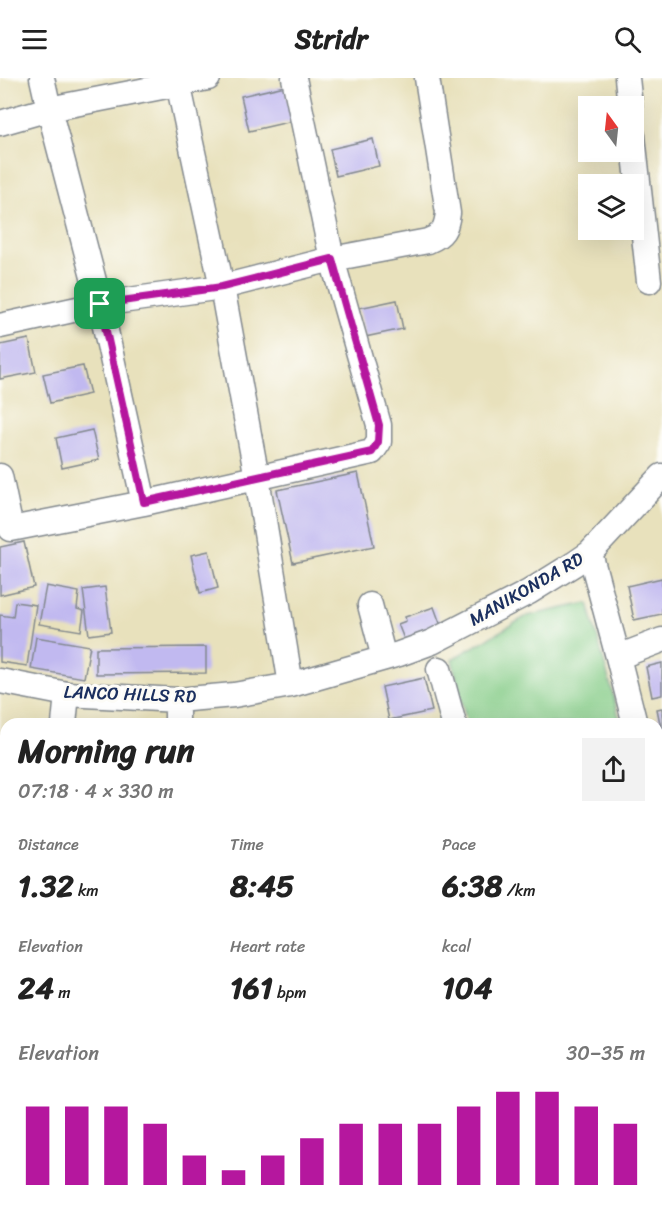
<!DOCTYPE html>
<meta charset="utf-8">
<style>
body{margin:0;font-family:Sriracha,sans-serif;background:#f2f2f2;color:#222;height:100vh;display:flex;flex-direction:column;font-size:22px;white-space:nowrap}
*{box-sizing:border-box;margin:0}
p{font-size:20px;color:#767676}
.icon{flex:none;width:33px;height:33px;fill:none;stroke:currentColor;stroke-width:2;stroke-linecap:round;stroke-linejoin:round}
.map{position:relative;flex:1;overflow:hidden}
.panel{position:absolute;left:0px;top:640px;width:663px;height:488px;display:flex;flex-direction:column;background:#fff;border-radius:18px 18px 0 0;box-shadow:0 6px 24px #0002}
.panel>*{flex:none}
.needle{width:39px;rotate:345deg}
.tools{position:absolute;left:578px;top:18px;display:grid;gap:12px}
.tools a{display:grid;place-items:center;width:66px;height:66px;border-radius:0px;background:#fff;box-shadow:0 6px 24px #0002;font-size:30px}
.pin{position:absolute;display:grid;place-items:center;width:51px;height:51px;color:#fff;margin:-26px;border-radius:12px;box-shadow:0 3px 9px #0006}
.round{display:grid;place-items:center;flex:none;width:63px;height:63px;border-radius:0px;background:#f2f2f2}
.headline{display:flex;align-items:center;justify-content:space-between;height:102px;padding:0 18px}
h1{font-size:33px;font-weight:700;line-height:45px}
.metrics{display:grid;grid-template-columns:repeat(3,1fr);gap:9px;height:102px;padding:6px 18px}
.metrics div{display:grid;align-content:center}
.metrics b{font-size:30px;font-weight:700}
.metrics small{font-size:16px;font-weight:400}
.metrics p{font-size:16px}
.chart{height:168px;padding:12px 18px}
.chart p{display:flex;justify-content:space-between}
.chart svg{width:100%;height:108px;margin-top:6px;stroke:#b5179e;stroke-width:6}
header{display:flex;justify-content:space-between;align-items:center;height:78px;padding:0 18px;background:#fff;font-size:27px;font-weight:700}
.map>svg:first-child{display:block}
.green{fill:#84cc87;stroke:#507e72;stroke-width:1.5}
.building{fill:#c1b9f0}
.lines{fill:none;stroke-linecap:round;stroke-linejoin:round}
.minor-casing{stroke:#82888d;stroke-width:27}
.minor{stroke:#fff;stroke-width:24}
.route-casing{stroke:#fff;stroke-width:12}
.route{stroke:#b5179e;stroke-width:8}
.labels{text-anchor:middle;stroke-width:6;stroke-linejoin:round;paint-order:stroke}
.street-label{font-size:18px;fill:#1b2f5e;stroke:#fdfcf7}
</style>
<header><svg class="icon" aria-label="menu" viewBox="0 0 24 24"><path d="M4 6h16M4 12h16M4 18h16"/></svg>Stridr<svg class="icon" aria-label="search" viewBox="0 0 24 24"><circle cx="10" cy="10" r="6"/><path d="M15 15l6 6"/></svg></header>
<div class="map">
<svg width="662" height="1127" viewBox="0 0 662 1127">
<rect width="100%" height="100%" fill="#fdfcf7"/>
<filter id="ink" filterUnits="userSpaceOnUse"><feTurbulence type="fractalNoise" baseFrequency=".0167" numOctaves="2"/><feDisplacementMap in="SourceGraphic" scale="12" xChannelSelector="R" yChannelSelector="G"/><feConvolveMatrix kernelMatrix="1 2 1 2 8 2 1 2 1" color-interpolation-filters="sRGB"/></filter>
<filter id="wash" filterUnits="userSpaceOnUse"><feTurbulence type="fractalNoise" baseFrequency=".008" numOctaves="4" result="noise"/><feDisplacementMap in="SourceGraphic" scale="24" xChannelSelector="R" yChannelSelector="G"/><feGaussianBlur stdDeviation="1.35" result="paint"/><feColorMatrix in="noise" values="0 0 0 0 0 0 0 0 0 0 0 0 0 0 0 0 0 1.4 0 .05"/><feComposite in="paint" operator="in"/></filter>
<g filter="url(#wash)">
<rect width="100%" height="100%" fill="#e8e1bc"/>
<path class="green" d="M588 525 621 646H467L452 581 527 538Z"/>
<g id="blocks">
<path class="building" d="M285 8 293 43 249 53 241 18Z
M373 61 379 88 336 98 330 71Z
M397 222 403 251 365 259 359 230Z
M29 261 36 294 0 301V267Z
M83 288 90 316 50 325 43 296Z
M92 352 99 382 62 390 56 360Z
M358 395 374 468 293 485 277 412Z
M24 464 34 509 0 517V469Z
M209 473 218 510 200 515 191 477Z
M662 500V536L634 542 627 508Z
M46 508 79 514 77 531 84 533 81 553 39 546Z
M105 509 111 554 89 557 83 512Z
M15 524 36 527 27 588 0 584V537L13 539Z
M434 529 441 548 404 561 398 546 406 543 405 539Z
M36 559 90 568 84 600 31 591Z
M206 569V595L96 596V570Z
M662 585V617L652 619 646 589Z
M424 600 432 633 389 642 382 609Z
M662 630V650H661L657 631Z
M0 709 6 710 5 756 0 755Z
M0 761 6 762 1 790H0Z
M5 784H6V809L1 808Z
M662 854V888L657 889V855Z
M0 861H6V895H0Z
M0 898 6 899V915L0 914Z
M662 899V936L657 937V900Z
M0 916H6V936L0 935Z
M662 949V981L657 982V950Z
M662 993V1007H661L658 994Z
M662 1091V1127H627L626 1122H657V1092Z
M0 1119H6V1122H71V1127H0Z
M83 1122H137V1127H83Z
M142 1122H171V1127H142Z
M207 1122H340V1127H207Z
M371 1122H415L417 1127H372Z
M530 1122H567V1123L549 1127H531Z"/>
</g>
</g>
<g filter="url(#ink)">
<use href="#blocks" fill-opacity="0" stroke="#82888d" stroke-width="1.5"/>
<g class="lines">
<defs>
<path id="minor" d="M177 0 222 209 257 400 291 607
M208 0 49 31 100 226 222 209 332 181 428 163C443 157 446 151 448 135L427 0
M627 0 630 28
M0 45 49 31 42 0
M633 58 649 203
M0 248 100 226 144 425 11 451 0 398
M144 425 372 374 379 364V347L332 181 294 0
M590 475 618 579 635 646
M370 527 384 580
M618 579 662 562
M439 591 454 646
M0 603 67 616 177 622 234 617 291 607 399 576 432 564 529 514 574 486 590 475 662 398
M177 622V646
M64 646 67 616
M657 740 662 761
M657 822 662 820
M608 1122 610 1127
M445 1127 446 1122"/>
</defs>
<use href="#minor" class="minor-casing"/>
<use href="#minor" class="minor"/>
</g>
</g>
<g class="lines" filter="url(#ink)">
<defs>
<path id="route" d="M332 181 379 347 378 364 372 374 144 424 100 226 222 209Z"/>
</defs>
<use href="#route" class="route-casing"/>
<use href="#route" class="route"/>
</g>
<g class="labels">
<g class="street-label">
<text transform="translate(526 511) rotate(-30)" y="6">MANIKONDA RD</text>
<text transform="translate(130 616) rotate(2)" y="6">LANCO HILLS RD</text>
</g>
</g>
</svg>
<div class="tools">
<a><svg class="needle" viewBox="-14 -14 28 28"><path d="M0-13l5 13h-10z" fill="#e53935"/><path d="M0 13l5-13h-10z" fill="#767676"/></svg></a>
<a><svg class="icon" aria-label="layers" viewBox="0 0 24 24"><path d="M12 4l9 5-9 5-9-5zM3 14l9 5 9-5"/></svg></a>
</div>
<div class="pin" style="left:100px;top:226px;background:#1e9e55"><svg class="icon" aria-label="arrive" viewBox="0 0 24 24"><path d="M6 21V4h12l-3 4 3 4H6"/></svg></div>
<section class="panel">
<div class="headline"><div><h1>Morning run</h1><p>07:18 · 4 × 330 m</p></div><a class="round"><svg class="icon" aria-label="share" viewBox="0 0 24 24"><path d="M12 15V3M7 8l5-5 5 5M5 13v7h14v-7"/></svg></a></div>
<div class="metrics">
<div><p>Distance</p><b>1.32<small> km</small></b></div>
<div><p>Time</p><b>8:45</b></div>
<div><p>Pace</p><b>6:38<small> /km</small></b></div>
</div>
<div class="metrics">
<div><p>Elevation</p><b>24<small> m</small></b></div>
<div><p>Heart rate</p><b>161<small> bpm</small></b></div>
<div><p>kcal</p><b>104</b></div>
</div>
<div class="chart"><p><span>Elevation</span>30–35 m</p>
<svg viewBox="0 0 160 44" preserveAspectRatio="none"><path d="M5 44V12M15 44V12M25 44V12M35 44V19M45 44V32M55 44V38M65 44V32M75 44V25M85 44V19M95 44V19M105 44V19M115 44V12M125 44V6M135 44V6M145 44V12M155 44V19"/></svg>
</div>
</section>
</div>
